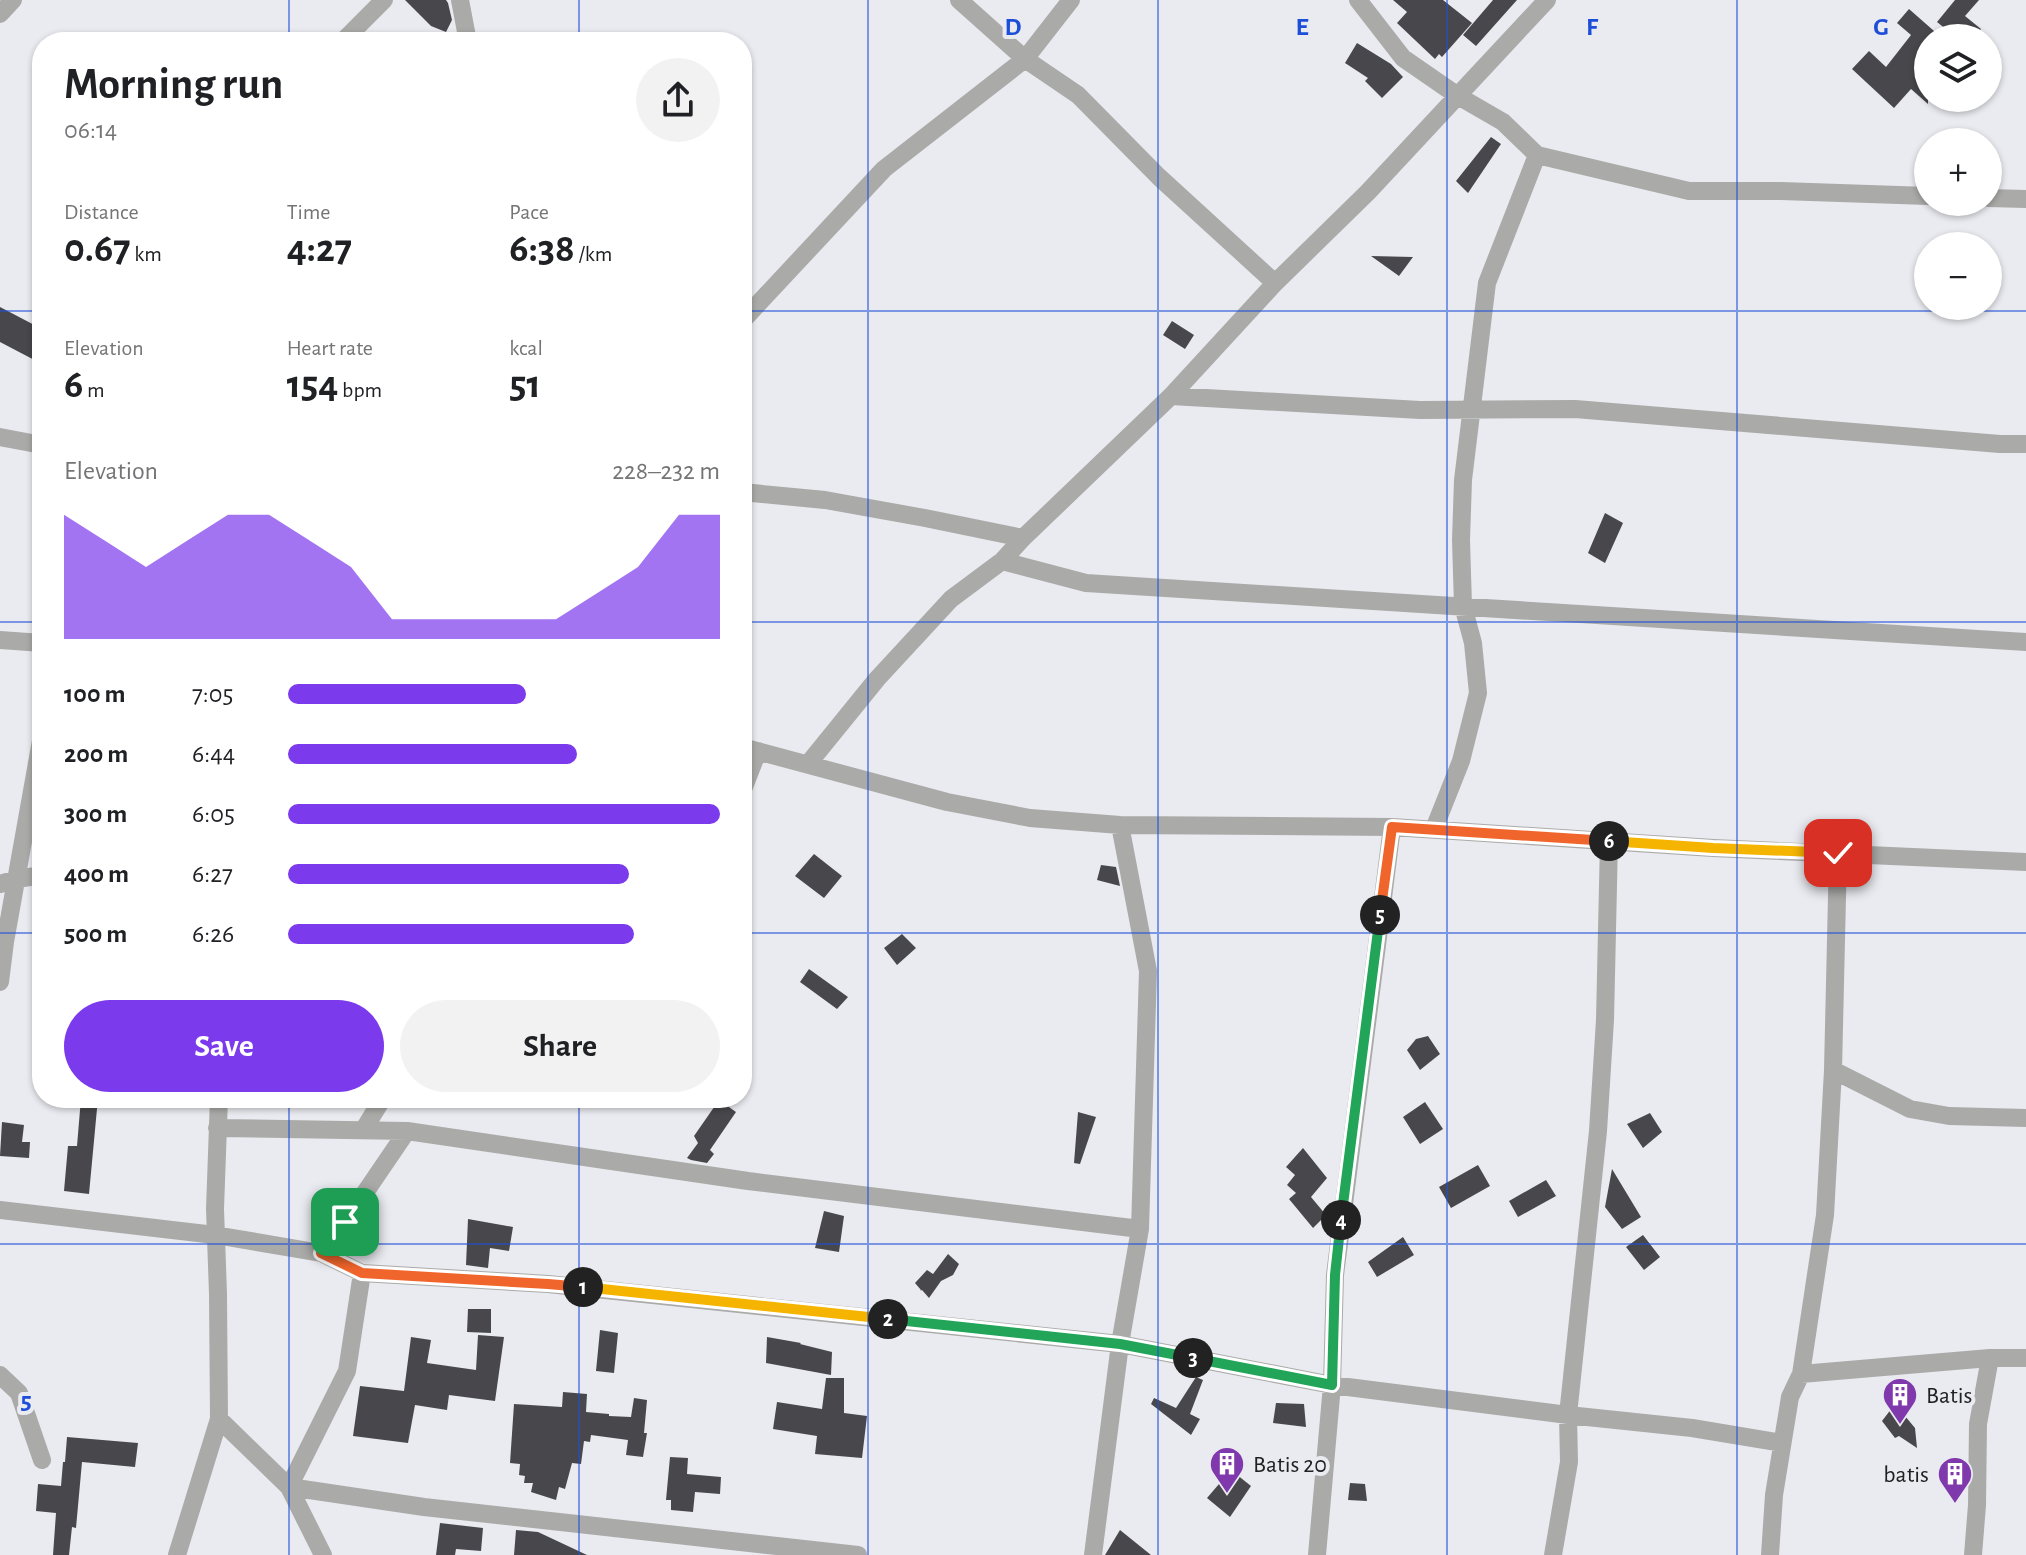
<!DOCTYPE html>
<meta charset="utf-8">
<style>
body{margin:0;font-family:"Alegreya Sans",sans-serif;background:#f2f2f2;color:#202124;height:100vh;display:flex;flex-direction:column;font-size:30px;white-space:nowrap}
*{box-sizing:border-box;margin:0}
p{font-size:26px;color:#757577}
.icon{flex:none;width:44px;height:44px;fill:none;stroke:currentColor;stroke-width:2;stroke-linecap:round;stroke-linejoin:round}
.map{position:relative;flex:1;overflow:hidden}
.side{position:absolute;left:32px;top:32px;width:720px;height:1076px;display:flex;flex-direction:column;background:#fff;border-radius:32px;box-shadow:0 2px 6px #0004}
.side>*{flex:none}
.buttons{position:absolute;left:1914px;top:24px;display:grid;gap:16px}
.buttons a{display:grid;place-items:center;width:88px;height:88px;border-radius:50%;background:#fff;box-shadow:0 2px 6px #0004;font-size:40px}
.pin{position:absolute;display:grid;place-items:center;width:68px;height:68px;color:#fff;margin:-34px;border-radius:16px;box-shadow:0 4px 12px #0006}
.km{position:absolute;width:40px;height:40px;margin:-20px;border-radius:50%;background:#222;color:#fff;font-size:22px;line-height:40px;text-align:center}
.round{display:grid;place-items:center;flex:none;width:84px;height:84px;border-radius:42px;background:#f2f2f2}
.overview{display:flex;align-items:center;justify-content:space-between;height:136px;padding:0 32px}
h1{font-size:44px;font-weight:700;line-height:60px}
.metrics{display:grid;grid-template-columns:repeat(3,1fr);gap:12px;height:136px;padding:8px 32px}
.metrics div{display:grid;align-content:center}
.metrics b{font-size:40px;font-weight:700}
.metrics small{font-size:22px;font-weight:400}
.metrics p{font-size:22px}
.chart{height:224px;padding:16px 32px}
.chart p{display:flex;justify-content:space-between}
.chart svg{width:100%;height:144px;margin-top:8px;fill:#7c3aed;opacity:.7}
.cta{display:flex;gap:16px;margin-top:auto;padding:16px 32px}
.cta a{flex:1;height:92px;border-radius:48px;background:#7c3aed;color:#fff;font-size:32px;font-weight:700;line-height:92px;text-align:center}
.cta a+a{background:#f2f2f2;color:#202124}
ul{padding:0 32px;list-style:none;font-size:26px}
li{display:grid;grid-template-columns:128px 96px 1fr;align-items:center;height:60px}
li i{height:20px;border-radius:10px;background:#7c3aed}
.map>svg:first-child{display:block}
.building{fill:#48484c}
.lines{fill:none;stroke-linecap:round;stroke-linejoin:round}
.minor{stroke:#aaaaa8;stroke-width:18}
.split-1-casing{stroke:#fff;stroke-width:16}
.split-2-casing{stroke:#fff;stroke-width:16}
.split-3-casing{stroke:#fff;stroke-width:16}
.split-4-casing{stroke:#fff;stroke-width:16}
.split-5-casing{stroke:#fff;stroke-width:16}
.split-6-casing{stroke:#fff;stroke-width:16}
.split-7-casing{stroke:#fff;stroke-width:16}
.split-1{stroke:#f0652b;stroke-width:10}
.split-2{stroke:#f5b400;stroke-width:10}
.split-3{stroke:#22a559;stroke-width:10}
.split-4{stroke:#22a559;stroke-width:10}
.split-5{stroke:#22a559;stroke-width:10}
.split-6{stroke:#f0652b;stroke-width:10}
.split-7{stroke:#f5b400;stroke-width:10}
.grid{fill:none;stroke:#1d4ed8;stroke-width:2;stroke-opacity:0.55}
.labels{text-anchor:middle;stroke-width:8;stroke-linejoin:round;paint-order:stroke}
.poi-label{font-size:24px;fill:#212122;stroke:#eaebf0;text-anchor:start}
.grid-label{font-size:26px;text-anchor:middle;font-weight:bold;fill:#1d4ed8;stroke:#eaebf0;stroke-width:8;stroke-linejoin:round;paint-order:stroke}
</style>
<div class="map">
<svg width="2026" height="1555" viewBox="0 0 2026 1555">
<rect width="100%" height="100%" fill="#eaebf0"/>
<path class="building" d="M405 0H446L448 3 452 20 446 32 431 26Z
M1393 0H1443L1472 23 1442 57 1439 54 1435 59 1397 23 1407 12Z
M1493 0H1517L1476 46 1463 35Z
M1955 0H1979L1965 16 1981 29 1974 38H1957L1937 22Z
M1909 9 1942 38H1928V104L1911 89 1894 108 1852 69 1869 51 1886 67 1911 35 1897 23Z
M1357 43 1391 64 1403 77 1382 98 1365 81 1368 78 1345 63Z
M1491 137 1501 144 1468 193 1456 181Z
M1371 256 1413 257 1399 276Z
M0 307 42 329V364L0 342Z
M1172 321 1194 335 1185 349 1163 335Z
M1605 513 1623 523 1605 563 1588 553Z
M814 854 842 876 824 898 795 876Z
M1101 865 1116 867 1120 886 1097 880Z
M902 934 916 948 897 965 884 948Z
M809 969 848 997 837 1009 800 982Z
M1428 1036 1440 1054 1420 1070 1407 1050 1416 1039Z
M81 1098H98L89 1194 64 1191 68 1146H77Z
M719 1100 736 1112 710 1150 714 1154 707 1163 691 1160 687 1158 698 1143 694 1136Z
M1425 1102 1443 1129 1420 1144 1403 1117Z
M1078 1112 1096 1117 1080 1164 1074 1163Z
M1650 1113 1662 1132 1643 1148 1627 1124Z
M2 1122 24 1125 22 1142H30L29 1158 0 1156Z
M1303 1148 1327 1178 1311 1197 1326 1215 1313 1228 1289 1199 1296 1193 1287 1185 1295 1175 1286 1167Z
M1478 1165 1490 1186 1451 1208 1439 1187Z
M1612 1169 1641 1217 1622 1229 1605 1207Z
M1546 1180 1556 1196 1518 1217 1509 1201Z
M824 1211 844 1216 839 1252 815 1248Z
M468 1219 513 1227 509 1251 490 1248 488 1268 466 1265Z
M1643 1235 1660 1257 1644 1270 1626 1247Z
M1403 1237 1414 1255 1377 1277 1368 1262Z
M948 1254 959 1264 953 1275 941 1281 929 1298 922 1290 920 1291 921 1290 915 1283 927 1270 933 1274Z
M468 1309H491V1333L467 1332Z
M600 1330 618 1333 614 1373 596 1371Z
M478 1335 504 1337 495 1401 449 1395 447 1410 415 1405 408 1443 353 1436 360 1386 404 1391 411 1337 431 1340 427 1363 476 1370Z
M767 1337 801 1343 800 1344 832 1352 831 1375 766 1363Z
M1196 1377 1203 1380 1190 1414 1200 1419 1191 1435 1151 1404 1154 1398 1176 1408Z
M826 1378H844V1413L867 1416 862 1458 815 1454 817 1436 773 1429 777 1402 822 1409Z
M563 1392 587 1394 586 1412 609 1414V1416L631 1417 634 1398 647 1400 644 1433H647L643 1457 626 1455 628 1440 591 1435 590 1442 584 1441 581 1464 572 1463 565 1489 559 1487 556 1500 531 1492 533 1483H524L525 1476 519 1475 520 1464 510 1463 514 1404 562 1407Z
M1276 1403 1304 1404 1306 1427 1273 1423Z
M1895 1404 1915 1428 1917 1448 1899 1436 1895 1438 1882 1421Z
M67 1437 138 1443 135 1467 82 1462 76 1528 72 1527 69 1555H53L56 1513 36 1511 38 1484 61 1486 63 1462H65Z
M670 1457 688 1458 687 1474 721 1477 720 1494 695 1492 693 1512 671 1510V1500H666Z
M1231 1470 1251 1486 1230 1517 1207 1498Z
M1350 1483 1365 1484 1367 1501 1348 1500Z
M440 1523 483 1528 481 1551 456 1549 455 1555H436Z
M516 1530 538 1532 587 1555H514Z
M1120 1530 1151 1555H1105Z"/>
<g class="lines">
<path class="minor" d="M460 0 468 42
M959 0 1025 59 1078 95 1159 177 1275 283
M1358 0 1403 58 1458 96 1503 122 1537 155 1689 191H1781L1928 196
M0 14 13 0
M342 42 384 0
M1988 198 2026 199
M742 321 884 169 1025 59 1071 0
M1171 396 1420 410 1575 409 2000 444H2026
M0 437 42 445
M742 492 825 500 925 518 1023 538
M1002 561 1086 583 2026 642
M0 640 42 643
M742 747 947 802 1030 818 1120 825 1392 827 1713 848 2026 862
M808 764 877 679 951 599 1002 561 1023 538 1171 396 1275 283 1368 192 1547 0
M742 792 758 751
M1434 829 1461 761 1478 693 1473 643 1463 606 1461 540 1463 480 1487 283 1537 155
M0 884 17 879 42 875
M0 982 5 942 42 735
M1833 1070 1910 1109 1949 1116 2026 1118
M217 1128 407 1131 748 1181 1140 1229
M364 1129 383 1098
M0 1210 215 1235 321 1253 362 1273 548 1284 1120 1344 1332 1385 1568 1415 1692 1428 1782 1443
M321 1253 345 1222 407 1131
M1801 1374 1990 1358H2026
M0 1375 19 1393 42 1460
M219 1419 289 1487 424 1507 858 1555
M177 1555 219 1419 218 1294 215 1209 219 1098
M323 1555 289 1487 347 1371 362 1273
M1093 1555 1120 1344 1140 1229 1148 971 1120 825
M1317 1555 1332 1385 1335 1275 1392 827
M1553 1555 1569 1462 1568 1415 1598 1131 1605 1020 1609 841
M1770 1555 1774 1495 1790 1397 1801 1374 1825 1215 1833 1070 1838 853
M1973 1555 1977 1505 1978 1424 1990 1358"/>
</g>
<g class="lines">
<defs>
<path id="split-1" d="M345 1222 321 1253 362 1273 548 1284 583 1287"/>
<path id="split-2" d="M583 1287 888 1319"/>
<path id="split-3" d="M888 1319 1120 1344 1193 1358"/>
<path id="split-4" d="M1193 1358 1332 1385 1335 1275 1341 1220"/>
<path id="split-5" d="M1341 1220 1380 915"/>
<path id="split-6" d="M1380 915 1392 827 1609 841"/>
<path id="split-7" d="M1609 841 1713 848 1838 853"/>
</defs>
<use href="#split-1" class="split-1-casing"/>
<use href="#split-2" class="split-2-casing"/>
<use href="#split-3" class="split-3-casing"/>
<use href="#split-4" class="split-4-casing"/>
<use href="#split-5" class="split-5-casing"/>
<use href="#split-6" class="split-6-casing"/>
<use href="#split-7" class="split-7-casing"/>
<use href="#split-1" class="split-1"/>
<use href="#split-2" class="split-2"/>
<use href="#split-3" class="split-3"/>
<use href="#split-4" class="split-4"/>
<use href="#split-5" class="split-5"/>
<use href="#split-6" class="split-6"/>
<use href="#split-7" class="split-7"/>
</g>
<path class="grid" d="M289 0V42M579 0V42M868 0V1555M1158 0V1555M1447 0V1555M1737 0V1555M0 311H42M742 311H2026M0 622H42M742 622H2026M0 933H42M742 933H2026M289 1098V1555M579 1098V1555M0 1244H2026"/>
<defs>
<symbol id="building-pin" viewBox="-11 -11 22 30"><path d="M0 17L-7.5 6A9.5 9.5 0 1 1 7.5 6Z" fill="#8039ac" stroke="#eaebf0"/><path d="M-4-6H4V6H1V3H-1V6H-4ZM-2.5-4.3h1.7v1.8h-1.7ZM.8-4.3h1.7v1.8H.8ZM-2.5-1h1.7V.8h-1.7ZM.8-1h1.7V.8H.8Z" fill="#fff"/></symbol>
</defs>
<g fill-rule="evenodd">
<use href="#building-pin" x="1880" y="1375" width="40" height="54"/>
<use href="#building-pin" x="1207" y="1444" width="40" height="54"/>
<use href="#building-pin" x="1935" y="1454" width="40" height="54"/>
</g>
<g class="labels">
<g class="poi-label">
<text x="1926" y="1403">Batis</text>
<text x="1253" y="1472">Batis 20</text>
<text x="1929" y="1482" text-anchor="end">batis</text>
</g>
</g>
<g class="grid-label">
<text x="1013" y="35">D</text>
<text x="1302" y="35">E</text>
<text x="1592" y="35">F</text>
<text x="1881" y="35">G</text>
<text x="26" y="1409">5</text>
</g>
</svg>
<div class="buttons">
<a><svg class="icon" aria-label="layers" viewBox="0 0 24 24"><path d="M12 4l9 5-9 5-9-5zM3 14l9 5 9-5"/></svg></a>
<a>+</a>
<a>−</a>
</div>
<div class="pin" style="left:345px;top:1222px;background:#1e9e55"><svg class="icon" aria-label="arrive" viewBox="0 0 24 24"><path d="M6 21V4h12l-3 4 3 4H6"/></svg></div>
<div class="pin" style="left:1838px;top:853px;background:#d93025"><svg class="icon" aria-label="check" viewBox="0 0 24 24"><path d="M5 12l5 5 9-10"/></svg></div>
<b class="km" style="left:583px;top:1287px">1</b>
<b class="km" style="left:888px;top:1319px">2</b>
<b class="km" style="left:1193px;top:1358px">3</b>
<b class="km" style="left:1341px;top:1220px">4</b>
<b class="km" style="left:1380px;top:915px">5</b>
<b class="km" style="left:1609px;top:841px">6</b>
<section class="side">
<div class="overview"><div><h1>Morning run</h1><p>06:14</p></div><a class="round"><svg class="icon" aria-label="share" viewBox="0 0 24 24"><path d="M12 15V3M7 8l5-5 5 5M5 13v7h14v-7"/></svg></a></div>
<div class="metrics">
<div><p>Distance</p><b>0.67<small> km</small></b></div>
<div><p>Time</p><b>4:27</b></div>
<div><p>Pace</p><b>6:38<small> /km</small></b></div>
</div>
<div class="metrics">
<div><p>Elevation</p><b>6<small> m</small></b></div>
<div><p>Heart rate</p><b>154<small> bpm</small></b></div>
<div><p>kcal</p><b>51</b></div>
</div>
<div class="chart"><p><span>Elevation</span>228–232 m</p>
<svg viewBox="0 0 160 44" preserveAspectRatio="none"><path d="M0 44V6L10 14L20 22L30 14L40 6L50 6L60 14L70 22L80 38L90 38L100 38L110 38L120 38L130 30L140 22L150 6L160 6V44z"/></svg>
</div>
<ul>
<li><b>100 m</b>7:05<i style="width:55%"></i></li>
<li><b>200 m</b>6:44<i style="width:67%"></i></li>
<li><b>300 m</b>6:05<i style="width:100%"></i></li>
<li><b>400 m</b>6:27<i style="width:79%"></i></li>
<li><b>500 m</b>6:26<i style="width:80%"></i></li>
</ul>
<div class="cta"><a>Save</a><a>Share</a></div>
</section>
</div>
